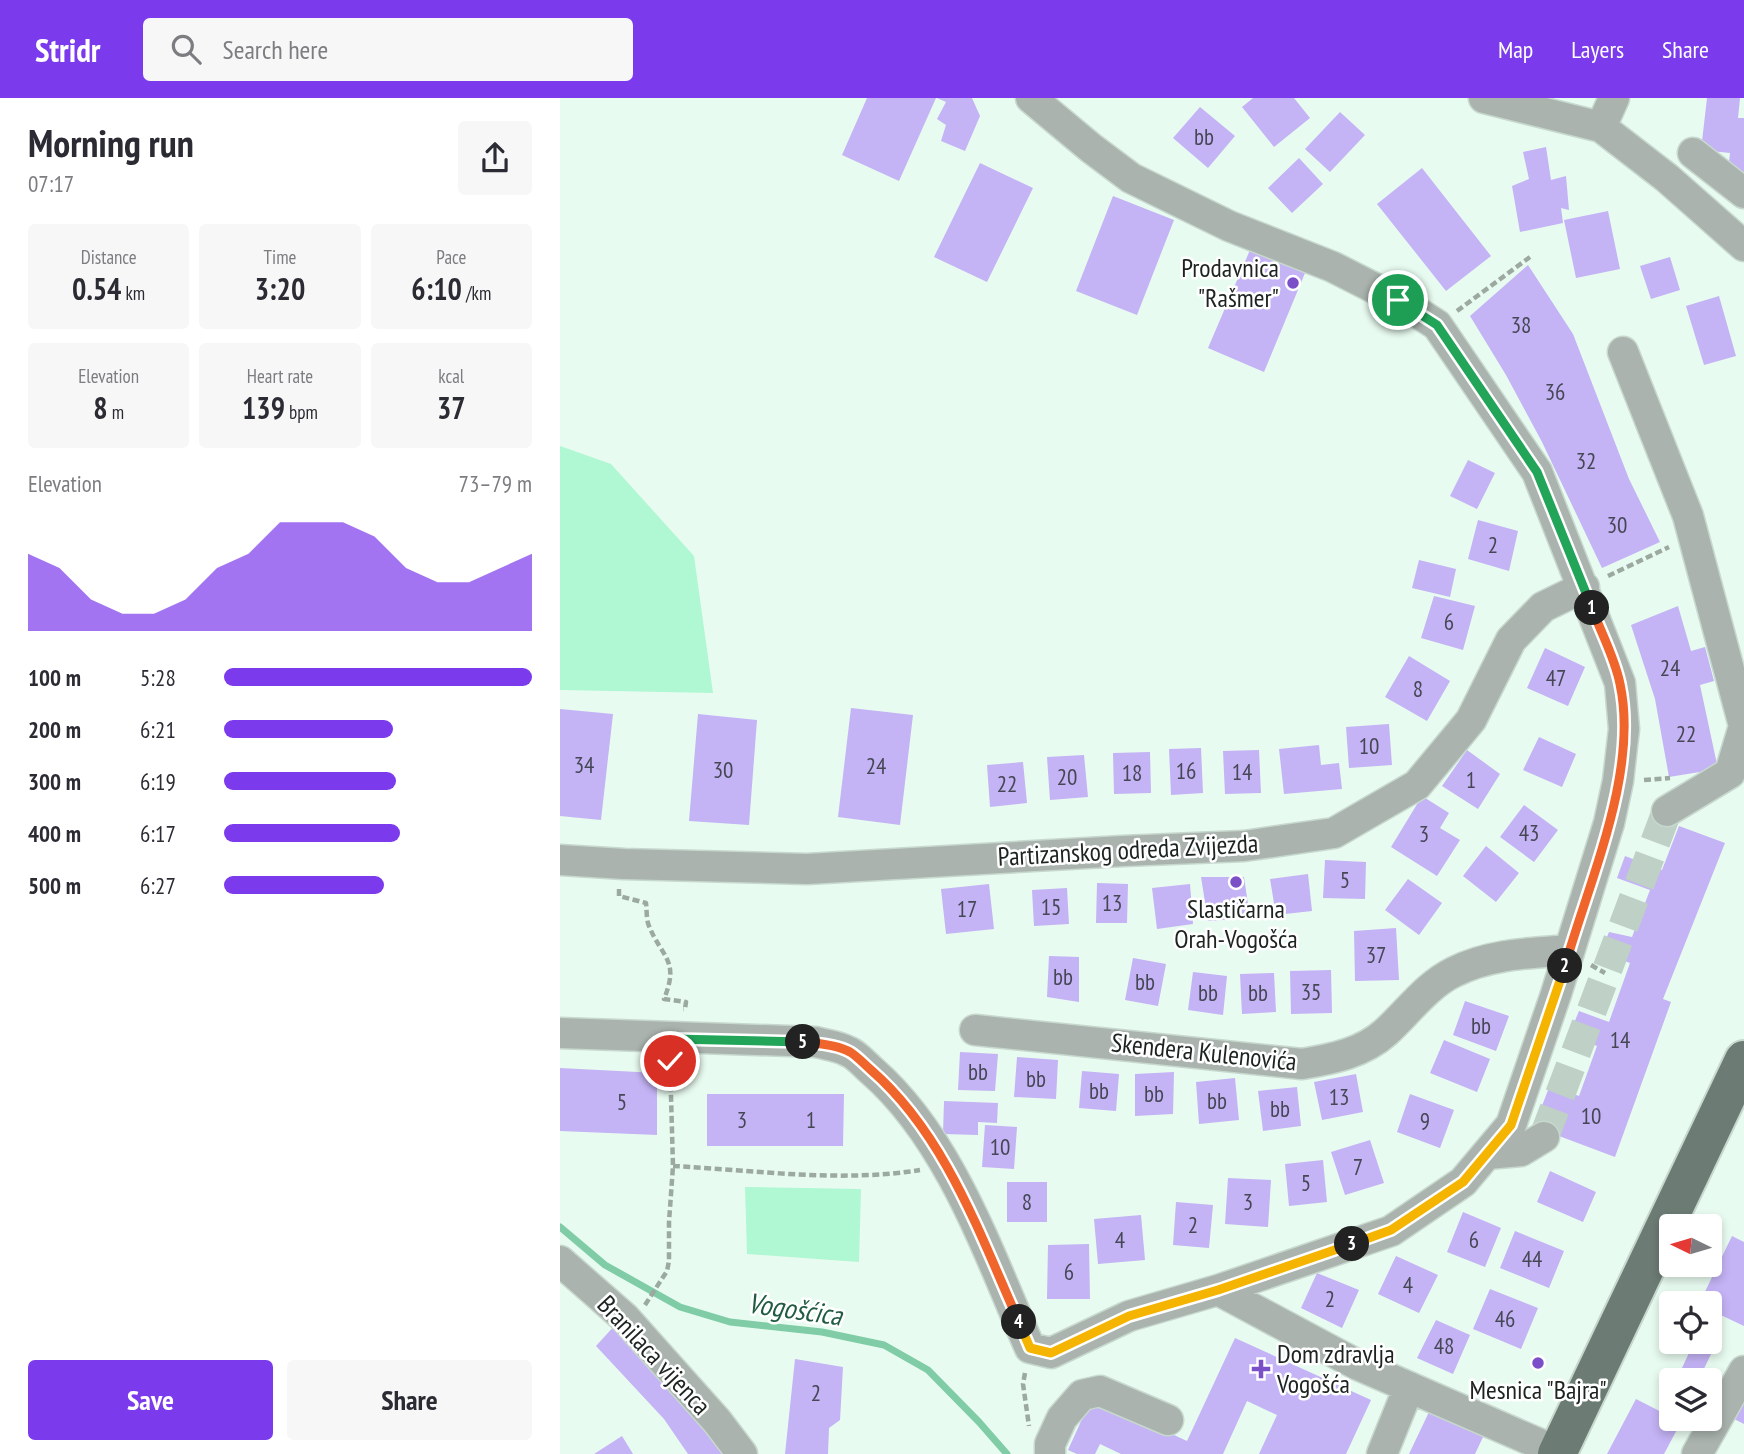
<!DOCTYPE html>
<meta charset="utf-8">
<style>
body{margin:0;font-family:"PT Sans Narrow",sans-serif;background:#f7f7f7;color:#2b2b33;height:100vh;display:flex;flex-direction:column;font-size:26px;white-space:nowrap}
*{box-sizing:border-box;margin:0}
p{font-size:23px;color:#7c7c81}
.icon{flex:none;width:38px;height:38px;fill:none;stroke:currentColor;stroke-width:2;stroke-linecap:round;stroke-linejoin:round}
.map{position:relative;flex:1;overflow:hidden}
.panel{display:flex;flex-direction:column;background:#fff;width:560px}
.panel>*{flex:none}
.needle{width:46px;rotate:275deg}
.fabs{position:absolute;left:1099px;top:1116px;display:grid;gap:14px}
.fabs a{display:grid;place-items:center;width:63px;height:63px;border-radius:7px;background:#fff;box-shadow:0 4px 10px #0003;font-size:35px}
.pin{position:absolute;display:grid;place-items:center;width:60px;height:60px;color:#fff;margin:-30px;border:4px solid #fff;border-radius:50%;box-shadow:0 2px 7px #0007}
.km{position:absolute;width:35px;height:35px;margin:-18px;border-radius:50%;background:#222;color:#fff;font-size:19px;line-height:35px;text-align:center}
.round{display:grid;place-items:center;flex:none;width:74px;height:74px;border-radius:7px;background:#f7f7f7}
.overview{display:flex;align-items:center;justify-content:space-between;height:119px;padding:0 28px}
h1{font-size:38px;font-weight:700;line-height:52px}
.stats{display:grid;grid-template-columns:repeat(3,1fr);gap:10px;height:119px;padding:7px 28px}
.stats div{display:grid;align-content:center;border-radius:7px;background:#f7f7f7;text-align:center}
.stats b{font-size:30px;font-weight:700}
.stats small{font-size:19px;font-weight:400}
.stats p{font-size:19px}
.chart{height:196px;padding:14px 28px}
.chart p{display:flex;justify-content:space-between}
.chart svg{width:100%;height:126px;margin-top:7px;fill:#7c3aed;opacity:.7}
.button{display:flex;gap:14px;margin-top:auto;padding:14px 28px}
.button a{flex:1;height:80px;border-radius:7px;background:#7c3aed;color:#fff;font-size:28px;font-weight:700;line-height:80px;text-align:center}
.button a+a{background:#f7f7f7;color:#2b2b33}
ul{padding:0 28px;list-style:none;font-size:23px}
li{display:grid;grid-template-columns:112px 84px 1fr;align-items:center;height:52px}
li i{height:18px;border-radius:9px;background:#7c3aed}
header{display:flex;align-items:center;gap:42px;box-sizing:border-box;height:98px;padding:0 35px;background:#7c3aed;color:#fff}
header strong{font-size:33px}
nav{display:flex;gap:38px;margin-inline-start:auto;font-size:24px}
.search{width:490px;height:63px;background:#f7f7f7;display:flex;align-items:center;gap:18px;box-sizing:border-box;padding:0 24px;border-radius:7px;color:#7c7c81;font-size:26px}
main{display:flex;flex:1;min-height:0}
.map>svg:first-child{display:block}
.green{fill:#b0f7d3}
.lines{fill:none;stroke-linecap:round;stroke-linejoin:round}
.stream{stroke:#7fcca6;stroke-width:7}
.building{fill:#c4b3f5}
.minor-tunnel{stroke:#bfd0c6;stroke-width:30;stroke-dasharray:30 15;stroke-linecap:butt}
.minor-casing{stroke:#c7d8cf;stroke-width:33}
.major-casing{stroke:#c7d8cf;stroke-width:42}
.path{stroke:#9ba9a1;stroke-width:4.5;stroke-dasharray:7 3.5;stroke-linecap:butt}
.minor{stroke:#aab3ae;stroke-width:30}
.major{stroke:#6c7b73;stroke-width:38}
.split-1-casing{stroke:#fff;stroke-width:14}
.split-2-casing{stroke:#fff;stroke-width:14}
.split-3-casing{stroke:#fff;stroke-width:14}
.split-4-casing{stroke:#fff;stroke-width:14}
.split-5-casing{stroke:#fff;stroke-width:14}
.split-6-casing{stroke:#fff;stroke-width:14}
.split-1{stroke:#22a559;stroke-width:9}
.split-2{stroke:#f0652b;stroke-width:9}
.split-3{stroke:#f5b400;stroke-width:9}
.split-4{stroke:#f5b400;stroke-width:9}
.split-5{stroke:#f0652b;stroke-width:9}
.split-6{stroke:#22a559;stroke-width:9}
.poi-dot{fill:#7b4fc8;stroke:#fff;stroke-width:2.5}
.labels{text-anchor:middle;stroke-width:5;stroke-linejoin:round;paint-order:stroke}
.number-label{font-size:23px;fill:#464755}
.poi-label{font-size:26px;fill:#1c2320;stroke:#fff}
.street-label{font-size:26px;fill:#1c2320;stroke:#fff}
.water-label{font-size:28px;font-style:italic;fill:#215c42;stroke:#fff}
</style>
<header>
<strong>Stridr</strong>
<div class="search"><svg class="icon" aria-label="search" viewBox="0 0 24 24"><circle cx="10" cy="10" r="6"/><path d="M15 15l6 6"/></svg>Search here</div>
<nav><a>Map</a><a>Layers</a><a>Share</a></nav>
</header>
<main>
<section class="panel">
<div class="overview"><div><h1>Morning run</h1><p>07:17</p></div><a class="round"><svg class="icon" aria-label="share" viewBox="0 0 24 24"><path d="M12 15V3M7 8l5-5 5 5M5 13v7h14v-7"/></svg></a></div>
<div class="stats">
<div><p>Distance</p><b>0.54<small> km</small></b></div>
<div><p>Time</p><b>3:20</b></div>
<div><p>Pace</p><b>6:10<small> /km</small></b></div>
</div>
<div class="stats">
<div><p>Elevation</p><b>8<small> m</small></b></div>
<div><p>Heart rate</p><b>139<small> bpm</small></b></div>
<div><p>kcal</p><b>37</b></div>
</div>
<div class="chart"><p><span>Elevation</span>73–79 m</p>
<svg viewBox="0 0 160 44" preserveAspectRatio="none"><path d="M0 44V17L10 22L20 33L30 38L40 38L50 33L60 22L70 17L80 6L90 6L100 6L110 11L120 22L130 27L140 27L150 22L160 17V44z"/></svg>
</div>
<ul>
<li><b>100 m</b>5:28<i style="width:100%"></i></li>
<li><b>200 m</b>6:21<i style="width:55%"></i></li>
<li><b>300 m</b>6:19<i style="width:56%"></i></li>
<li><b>400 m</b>6:17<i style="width:57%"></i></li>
<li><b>500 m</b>6:27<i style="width:52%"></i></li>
</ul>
<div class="button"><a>Save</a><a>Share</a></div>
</section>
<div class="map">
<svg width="1184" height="1356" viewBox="0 0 1184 1356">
<rect width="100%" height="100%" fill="#e8fbf0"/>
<path class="green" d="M0 348 51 366 134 458 153 595 0 592Z
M185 1089 301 1091 299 1164 187 1156Z"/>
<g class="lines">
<path class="stream" d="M0 1129 45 1167 120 1209 170 1224 262 1234 324 1247 368 1272 419 1324 447 1356"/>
</g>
<path class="building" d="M307 0H376L339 83 282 57Z
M377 0H412L420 18 405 53 381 43 386 27 377 21 386 4Z
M693 0H734L750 20 714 49 682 9Z
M1147 0H1180L1178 20H1184V75L1168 74 1170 55 1141 52Z
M640 9 675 38 648 70 613 40Z
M780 14 805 37 770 74 745 51Z
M986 49 991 82 1006 78 1009 112 1001 110 1003 125 960 134 952 88 969 81 963 54Z
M739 60 763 86 732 115 708 90Z
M420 65 473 90 427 184 374 159Z
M862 70 931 158 886 193 817 106Z
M553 98 614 122 577 217 516 193Z
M1048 113 1060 171 1016 180 1004 122Z
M690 152 745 175 704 274 648 250Z
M1110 159 1120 192 1091 201 1080 168Z
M968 167 1013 236 1069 381 1100 444 1042 470 982 344 946 277 910 218Z
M1159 198 1176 258 1144 267 1126 208Z
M908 362 935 375 917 411 890 398Z
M918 422 958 433 949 473 908 461Z
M859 462 896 471 890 499 852 490Z
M874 498 915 508 903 552 861 540Z
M1118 508 1131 553 1145 549 1154 583 1140 587 1158 671 1109 679 1095 601 1071 527Z
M985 550 1025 569 1008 608 967 590Z
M849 558 890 583 867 623 825 599Z
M291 610 353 617 340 727 278 719Z
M0 611 53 616 41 722 0 718Z
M138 616 197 622 189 727 129 723Z
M829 626 832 667 789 670 786 629Z
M979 639 1016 656 1002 689 963 672Z
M759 647 761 667 779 665 782 691 724 696 719 651Z
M641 650 643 695 611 697 609 651Z
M699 652 701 695 665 696 663 653Z
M907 652 940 676 918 711 882 688Z
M590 654 591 695 554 696 553 655Z
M524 657 528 699 490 702 487 659Z
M463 664 467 705 430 709 427 667Z
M862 698 889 715 880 730 900 742 877 778 831 749Z
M964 707 998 732 974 764 940 739Z
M1119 728 1165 745 1103 901 1111 904 1055 1059 999 1038 1004 1022 980 1013 990 987 1019 998 1037 948 1009 937 1019 913 1049 924 1070 865 1041 854 1049 834 1072 839 1090 792 1057 780 1065 758 1102 772Z
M926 748 959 775 936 804 903 778Z
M765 762 806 764 805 801 763 800Z
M748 776 752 813 716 817 710 781Z
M641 779H684L690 820 648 823Z
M848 781 882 805 859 837 825 812Z
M537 785 568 786 567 825H536Z
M429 786 434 831 386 836 381 791Z
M630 786 633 826 597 831 592 790Z
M507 790 509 826 474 828 472 792Z
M836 830 839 882 795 883 794 833Z
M489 858 519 859V904L487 899Z
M573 860 606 866 598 908 565 902Z
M771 872 772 915 731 916 730 873Z
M633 874 667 878 663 917 628 912Z
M714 875 716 914 682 916 680 876Z
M905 903 949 918 936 953 893 937Z
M884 942 930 961 917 994 870 975Z
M400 954 438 956 435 993 398 992Z
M457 959 498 962 496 1001 454 999Z
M0 970 97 975V1037L0 1033Z
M522 973 559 976 556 1013 519 1010Z
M614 974 613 1016 575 1018V976Z
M796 976 803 1014 762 1022 754 984Z
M675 980 679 1022 639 1026 636 984Z
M737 989 741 1028 703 1033 698 993Z
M147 996H284L283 1048H147Z
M850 996 894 1012 880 1050 837 1034Z
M384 1003 438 1005 437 1025 418 1024V1037L383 1036Z
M425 1027 457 1029 454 1071 422 1069Z
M810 1042 824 1085 785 1097 771 1054Z
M763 1062 767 1104 729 1108 725 1066Z
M990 1073 1036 1094 1023 1124 977 1104Z
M668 1080 711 1082 708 1129 665 1126Z
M447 1084H487V1124H447Z
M616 1104 653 1107 649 1150 613 1147Z
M903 1114 941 1130 925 1169 887 1154Z
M581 1117 585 1162 538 1166 534 1121Z
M955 1133 1004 1153 989 1190 940 1170Z
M1172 1138 1184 1144V1228L1150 1212V1206H1139Z
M529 1146 530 1201H487L488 1147Z
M836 1158 878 1177 859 1215 818 1196Z
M757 1175 799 1192 782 1230 741 1210Z
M930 1191 978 1210 961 1251 913 1231Z
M876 1222 910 1237 893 1276 857 1260Z
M56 1226 171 1356H128L104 1321 36 1248Z
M675 1240 811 1302 786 1356H699L717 1317 687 1303 663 1356H561L540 1346 535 1356H517L508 1352 532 1299 627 1343Z
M1134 1244H1141L1154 1250 1138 1283H1116Z
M235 1261 283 1269 280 1322 269 1330 268 1356H225Z
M1076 1301 1121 1324 1104 1356H1047Z
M1184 1302V1326L1174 1321Z
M869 1314 924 1337 915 1356H849Z
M62 1338 73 1356H34Z"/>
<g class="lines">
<path class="minor-tunnel" d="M984 1039 1107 713"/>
<defs>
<path id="minor" d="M924 0 1041 29 1107 80 1184 148
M1041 29 1054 0
M1133 55 1184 95
M1063 254 1128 418 1184 628 1170 675 1107 713
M0 762 64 766 247 771 563 753 684 748 774 735 857 687 911 622 951 542 983 509 1024 489
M415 932 742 966C772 961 803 955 826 934 848 914 867 887 894 874 929 856 970 855 1009 852
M0 935 256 944C266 947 278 948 287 953 296 956 305 967 312 973 390 1041 429 1157 470 1250L491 1255 569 1218 658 1192 831 1133 903 1084 951 1027 996 896 1049 725 1058 683 1064 631 1060 585 977 374 877 227 838 202 773 169 669 128 571 80 531 50 471 0
M927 1056 961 1053 984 1039
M0 1163 65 1220 157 1323 182 1356
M658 1192 796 1266 998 1354
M490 1356V1346L502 1320 522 1297 540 1293 608 1322
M822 1356 849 1289
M1137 1356 1184 1273"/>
<path id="major" d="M997 1356 1184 962"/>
</defs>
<use href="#minor" class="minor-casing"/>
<use href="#major" class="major-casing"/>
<path class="path" d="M897 213 970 159
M1048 478 1109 449
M1084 682 1110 680
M59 791V798L86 805C87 812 86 821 89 828 102 860 120 862 104 901L126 904 125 911H123
M1031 867 1045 875
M113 1068C193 1072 282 1085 360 1072
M85 1207 107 1173 109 1163V1124L113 1068 110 964
M465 1275 463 1286 469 1328"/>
<use href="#minor" class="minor"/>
<use href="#major" class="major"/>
</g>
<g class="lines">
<defs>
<path id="split-1" d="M838 202 877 227 977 374 1032 510"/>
<path id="split-2" d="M1005 868C1029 783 1079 674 1060 586 1055 560 1041 535 1032 510"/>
<path id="split-3" d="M792 1146 831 1132 903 1084 951 1027 1005 868"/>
<path id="split-4" d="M459 1224 470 1250 491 1255 569 1218 658 1192 792 1146"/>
<path id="split-5" d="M243 944C257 945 278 947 290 954 298 959 304 966 311 972 385 1036 420 1137 459 1224"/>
<path id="split-6" d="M110 963 113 941 243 944"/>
</defs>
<use href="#split-1" class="split-1-casing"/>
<use href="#split-2" class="split-2-casing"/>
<use href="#split-3" class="split-3-casing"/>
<use href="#split-4" class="split-4-casing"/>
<use href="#split-5" class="split-5-casing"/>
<use href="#split-6" class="split-6-casing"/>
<use href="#split-1" class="split-1"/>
<use href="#split-2" class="split-2"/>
<use href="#split-3" class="split-3"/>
<use href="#split-4" class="split-4"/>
<use href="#split-5" class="split-5"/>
<use href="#split-6" class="split-6"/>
</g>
<g class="poi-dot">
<circle cx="733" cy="185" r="7"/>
<circle cx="676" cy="784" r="7"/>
<circle cx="978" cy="1265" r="7"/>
<path d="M697.5 1260.5h7v7h7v7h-7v7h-7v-7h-7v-7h7z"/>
</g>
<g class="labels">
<g class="number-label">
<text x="644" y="47">bb</text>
<text x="961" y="235">38</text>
<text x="995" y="302">36</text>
<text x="1026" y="371">32</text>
<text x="1057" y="435">30</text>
<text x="933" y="455">2</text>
<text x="889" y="532">6</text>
<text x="1110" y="578">24</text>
<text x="996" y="588">47</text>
<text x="858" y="599">8</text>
<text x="1126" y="644">22</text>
<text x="809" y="656">10</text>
<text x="24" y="675">34</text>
<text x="316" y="676">24</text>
<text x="163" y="680">30</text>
<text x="626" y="681">16</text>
<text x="682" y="682">14</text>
<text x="572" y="683">18</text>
<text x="507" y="687">20</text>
<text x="911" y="690">1</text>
<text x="447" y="694">22</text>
<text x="969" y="743">43</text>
<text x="864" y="744">3</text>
<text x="785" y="790">5</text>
<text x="552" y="813">13</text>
<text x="491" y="817">15</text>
<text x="407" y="819">17</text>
<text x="816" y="865">37</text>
<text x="503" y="887">bb</text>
<text x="585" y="892">bb</text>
<text x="751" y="902">35</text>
<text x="648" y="903">bb</text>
<text x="698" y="903">bb</text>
<text x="921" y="936">bb</text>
<text x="1060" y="950">14</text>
<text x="418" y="982">bb</text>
<text x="476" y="989">bb</text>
<text x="539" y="1001">bb</text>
<text x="594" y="1004">bb</text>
<text x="779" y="1007">13</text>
<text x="657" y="1011">bb</text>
<text x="62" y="1012">5</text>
<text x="720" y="1019">bb</text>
<text x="1031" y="1026">10</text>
<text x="182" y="1030">3</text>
<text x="251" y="1030">1</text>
<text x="865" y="1031">9</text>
<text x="440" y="1057">10</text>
<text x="798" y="1077">7</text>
<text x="746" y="1093">5</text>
<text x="467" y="1112">8</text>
<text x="688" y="1112">3</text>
<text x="633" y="1135">2</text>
<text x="560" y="1150">4</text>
<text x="914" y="1150">6</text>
<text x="972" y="1169">44</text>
<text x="509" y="1182">6</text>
<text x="848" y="1195">4</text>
<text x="770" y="1209">2</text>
<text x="945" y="1229">46</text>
<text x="884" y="1256">48</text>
<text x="256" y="1303">2</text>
</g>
<g class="poi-label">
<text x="719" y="179" text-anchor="end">Prodavnica<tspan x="719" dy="30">"Rašmer"</tspan></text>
<text x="676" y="820">Slastičarna<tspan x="676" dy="30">Orah-Vogošća</tspan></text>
<text x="717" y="1265" text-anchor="start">Dom zdravlja<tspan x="717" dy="30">Vogošća</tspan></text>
<text x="978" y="1301">Mesnica "Bajra"</text>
</g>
<g class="street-label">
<text transform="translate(568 752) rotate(-3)" y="9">Partizanskog odreda Zvijezda</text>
<text transform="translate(644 954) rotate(6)" y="9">Skendera Kulenovića</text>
<text transform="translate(94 1257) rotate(47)" y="9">Branilaca vijenca</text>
</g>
<g class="water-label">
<text transform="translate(235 1211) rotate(8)" y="10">Vogošćica</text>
</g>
</g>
</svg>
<div class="fabs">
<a><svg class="needle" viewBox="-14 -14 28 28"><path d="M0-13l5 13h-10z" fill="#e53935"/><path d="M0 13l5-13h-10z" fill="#7c7c81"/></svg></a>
<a><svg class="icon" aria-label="locate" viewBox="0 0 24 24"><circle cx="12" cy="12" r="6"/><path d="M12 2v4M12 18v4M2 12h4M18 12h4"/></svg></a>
<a><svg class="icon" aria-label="layers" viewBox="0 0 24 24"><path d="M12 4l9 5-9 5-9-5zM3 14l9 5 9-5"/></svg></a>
</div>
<div class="pin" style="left:838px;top:202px;background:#1e9e55"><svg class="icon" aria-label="arrive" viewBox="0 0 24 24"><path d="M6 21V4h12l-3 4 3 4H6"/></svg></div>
<div class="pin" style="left:110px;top:963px;background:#d93025"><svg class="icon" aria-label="check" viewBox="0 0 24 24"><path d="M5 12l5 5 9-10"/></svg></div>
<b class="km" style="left:1032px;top:510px">1</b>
<b class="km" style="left:1005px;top:868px">2</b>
<b class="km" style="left:792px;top:1146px">3</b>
<b class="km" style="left:459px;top:1224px">4</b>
<b class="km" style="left:243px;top:944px">5</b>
</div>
</main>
